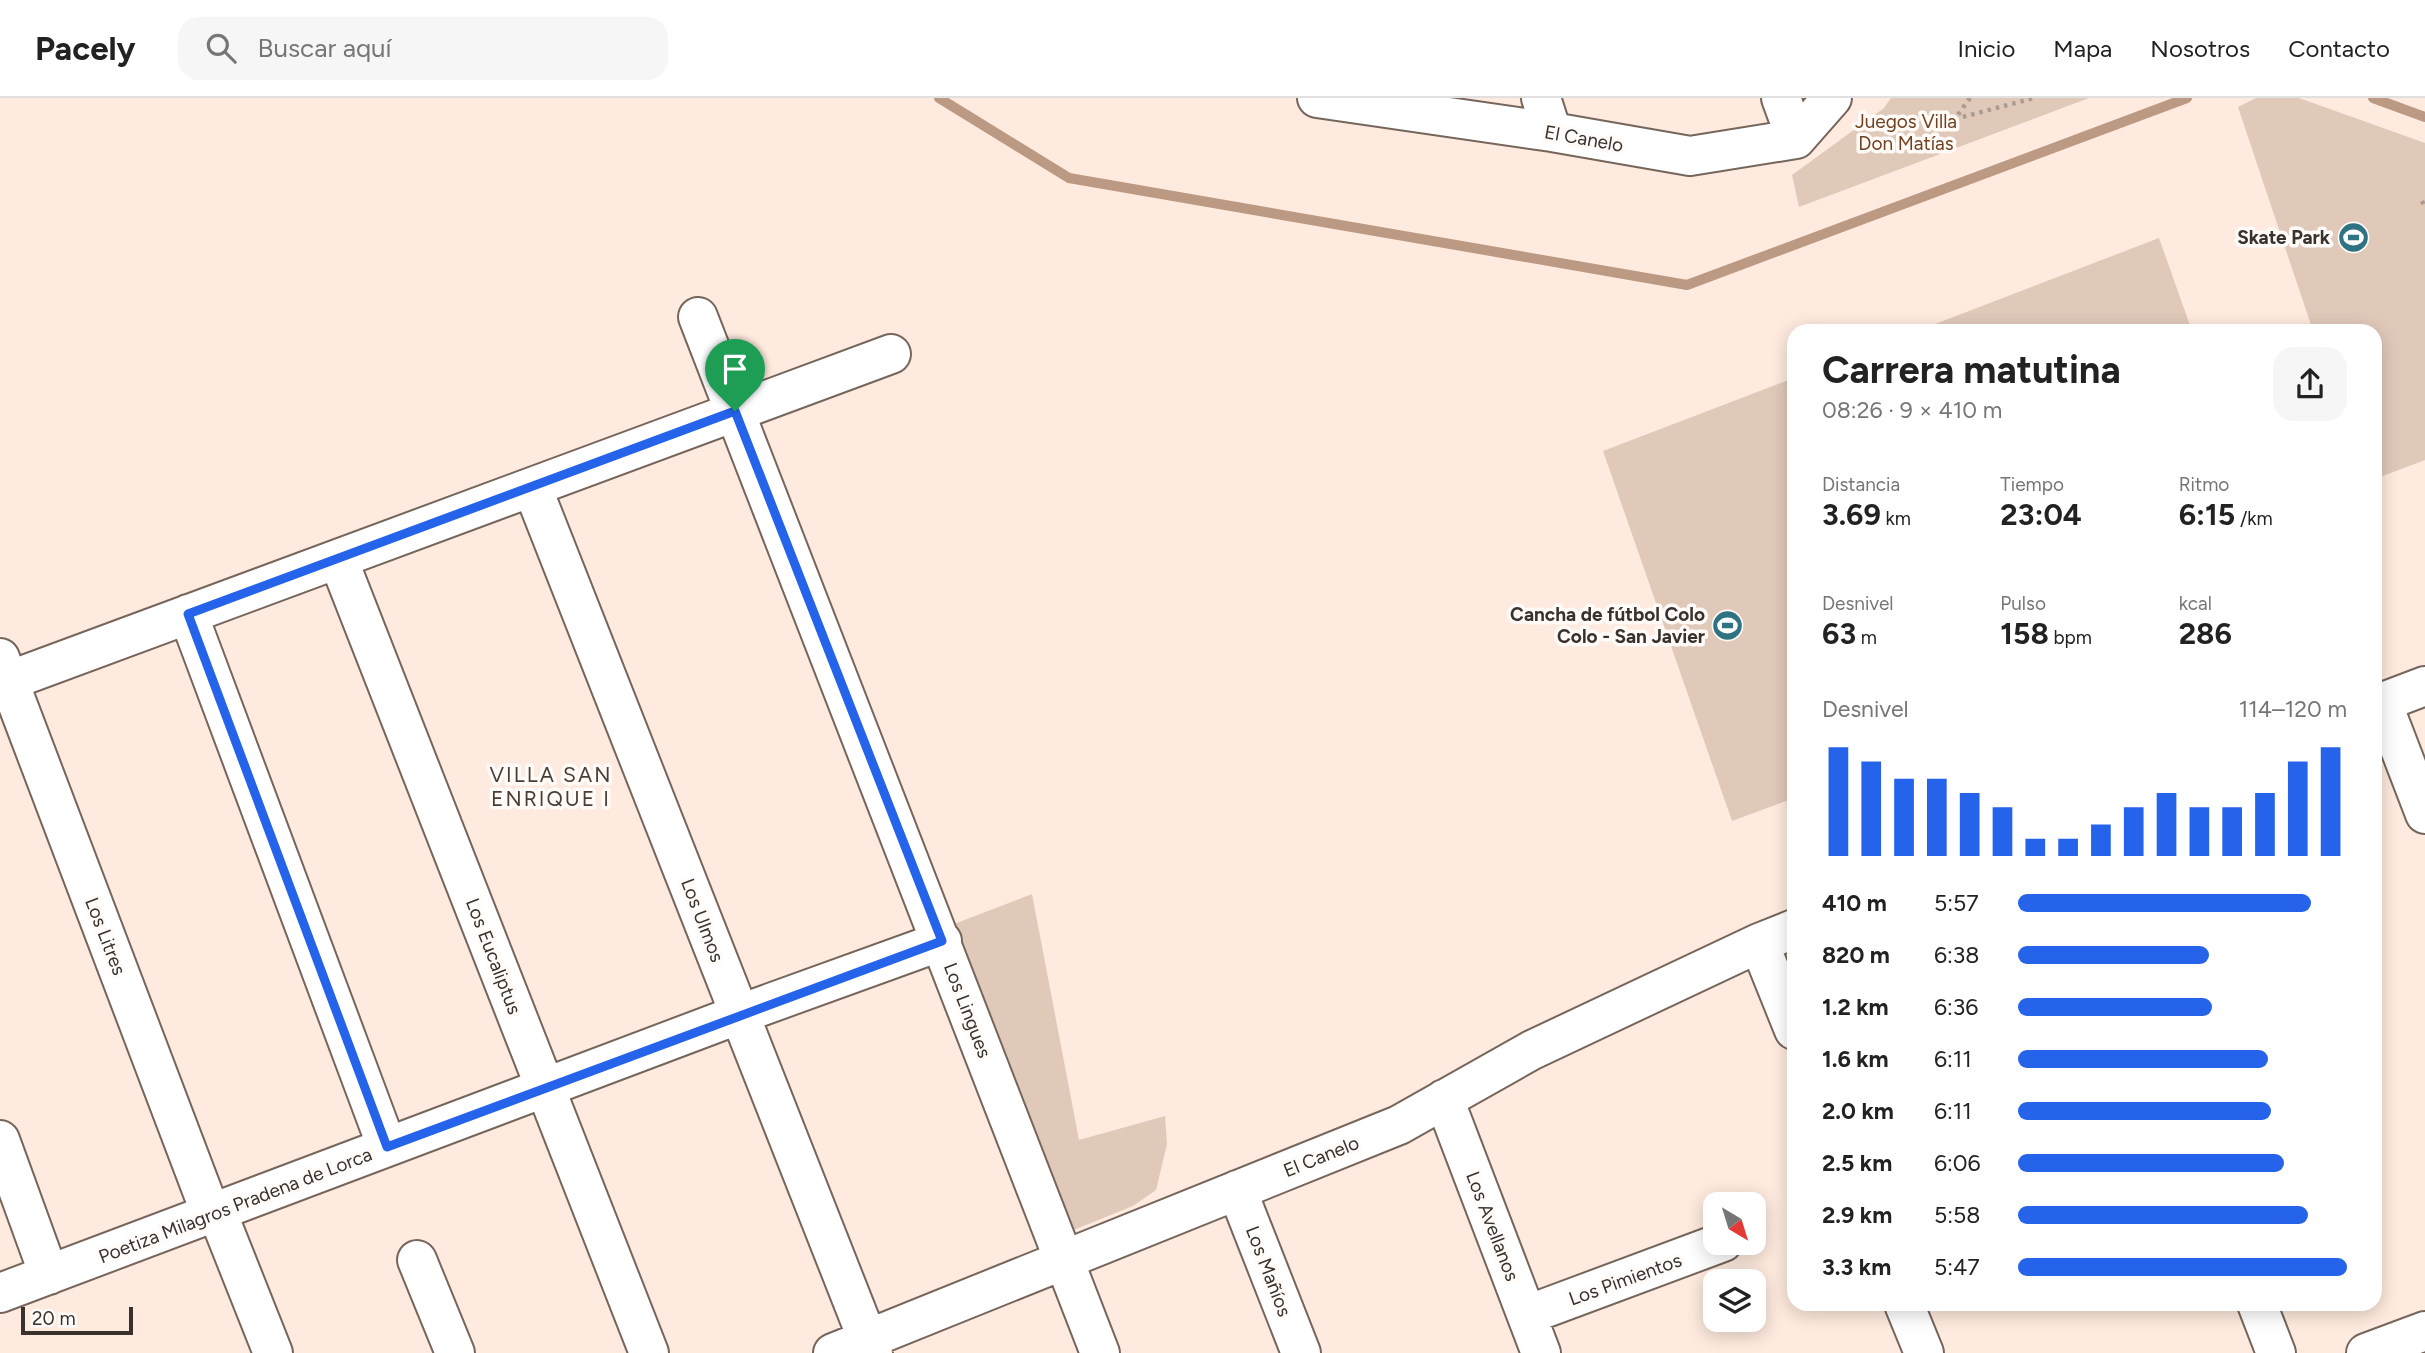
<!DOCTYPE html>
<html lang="es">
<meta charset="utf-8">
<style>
body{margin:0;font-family:Figtree,sans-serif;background:#f6f6f6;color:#222;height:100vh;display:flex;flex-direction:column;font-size:26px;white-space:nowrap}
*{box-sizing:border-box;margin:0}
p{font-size:23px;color:#767676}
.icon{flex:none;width:38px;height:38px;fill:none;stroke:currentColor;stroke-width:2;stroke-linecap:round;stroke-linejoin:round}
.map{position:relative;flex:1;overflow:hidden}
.sheet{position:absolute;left:1787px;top:226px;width:595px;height:987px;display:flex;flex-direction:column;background:#fff;border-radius:21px;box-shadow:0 4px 18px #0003}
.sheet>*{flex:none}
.needle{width:46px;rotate:142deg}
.buttons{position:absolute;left:1703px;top:1094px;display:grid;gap:14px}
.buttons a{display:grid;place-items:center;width:63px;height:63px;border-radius:14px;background:#fff;box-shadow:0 4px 18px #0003;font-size:35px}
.scale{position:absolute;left:21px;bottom:18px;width:112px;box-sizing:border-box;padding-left:7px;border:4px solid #38312c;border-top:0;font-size:19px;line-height:24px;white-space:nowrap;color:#38312c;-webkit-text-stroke:5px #fffbf8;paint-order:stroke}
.pin{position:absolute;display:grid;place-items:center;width:60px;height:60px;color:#fff;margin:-72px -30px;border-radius:50% 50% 50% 0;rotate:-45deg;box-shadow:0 0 7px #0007}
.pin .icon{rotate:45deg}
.round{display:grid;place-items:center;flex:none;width:74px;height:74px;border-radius:21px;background:#f6f6f6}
.summary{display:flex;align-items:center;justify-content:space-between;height:119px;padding:0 35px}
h1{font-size:38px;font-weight:700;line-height:52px}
.metrics{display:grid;grid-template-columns:repeat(3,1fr);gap:10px;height:119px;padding:7px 35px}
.metrics div{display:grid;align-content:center}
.metrics b{font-size:30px;font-weight:700}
.metrics small{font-size:19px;font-weight:400}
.metrics p{font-size:19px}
.chart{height:196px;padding:14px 35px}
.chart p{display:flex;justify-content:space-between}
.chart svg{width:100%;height:126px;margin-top:7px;stroke:#2563eb;stroke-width:6}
ul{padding:0 35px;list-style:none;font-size:23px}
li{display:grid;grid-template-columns:112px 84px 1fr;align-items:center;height:52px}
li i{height:18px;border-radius:9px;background:#2563eb}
header{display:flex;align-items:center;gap:42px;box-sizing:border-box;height:98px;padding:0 35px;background:#fff;border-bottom:2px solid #e0e0e0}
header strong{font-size:33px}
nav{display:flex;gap:38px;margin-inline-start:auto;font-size:24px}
.search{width:490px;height:63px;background:#f6f6f6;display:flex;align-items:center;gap:18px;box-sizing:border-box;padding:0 24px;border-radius:21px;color:#767676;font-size:26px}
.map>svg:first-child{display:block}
.green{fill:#e1c9ba}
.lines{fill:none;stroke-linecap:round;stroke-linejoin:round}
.stream{stroke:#bc9983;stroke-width:10}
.minor-casing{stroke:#76655b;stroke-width:42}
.path{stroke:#ab9c93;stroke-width:4.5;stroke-dasharray:3.5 5;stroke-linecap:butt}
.minor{stroke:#fff;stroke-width:38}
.route-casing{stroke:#fff;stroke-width:14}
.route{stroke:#2563eb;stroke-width:9}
.labels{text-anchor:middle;stroke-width:7;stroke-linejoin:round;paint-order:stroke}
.park-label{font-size:19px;fill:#71411f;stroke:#fffbf8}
.street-label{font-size:19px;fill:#38312c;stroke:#fffbf8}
.poi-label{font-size:19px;font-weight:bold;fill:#38312c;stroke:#fffbf8;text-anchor:end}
.neighbourhood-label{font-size:21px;letter-spacing:2px;fill:#4c3d33;stroke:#fffbf8}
</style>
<header>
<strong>Pacely</strong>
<div class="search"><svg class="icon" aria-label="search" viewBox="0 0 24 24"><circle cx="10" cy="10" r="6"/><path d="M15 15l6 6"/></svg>Buscar aquí</div>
<nav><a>Inicio</a><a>Mapa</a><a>Nosotros</a><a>Contacto</a></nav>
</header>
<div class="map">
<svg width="2425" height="1255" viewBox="0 0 2425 1255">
<rect width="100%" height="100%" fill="#feeade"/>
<path class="green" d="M1891 0H2089L1799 109 1792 77 1884 10Z
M2256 0H2299L2425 45V362L2375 381V233H2313L2238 9Z
M2159 140 2192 233H1917Z
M1794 280V700L1732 723 1603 353Z
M1032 796 1079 1042 1165 1018 1167 1046 1156 1092 1133 1108 1071 1133 954 826Z"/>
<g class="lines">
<path class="stream" d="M939 0 1069 80 1687 187 2187 0
M2373 0 2425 19"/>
<defs>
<path id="minor" d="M1317 0 1552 34 1690 58 1796 41 1832 0
M1541 0 1552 34
M1781 0 1796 41
M698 219 1100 1255
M532 389 873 1255
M338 461 649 1255
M188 516 387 1049
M0 560 211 1116
M0 586 891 256
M2382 604 2425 716
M2375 607 2425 588
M1759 845 1794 932
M1444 1001 1541 1255
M0 1042 49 1177
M1237 1092 1301 1255
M217 1114 273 1255
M417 1162 455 1255
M0 1195 740 916 942 843
M1904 1206 1924 1255
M2257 1206 2276 1255
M1527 1217 1723 1144
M833 1255 1399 1027 1532 952 1759 845 1794 831
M2366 1255 2425 1233"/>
</defs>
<use href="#minor" class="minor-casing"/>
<path class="path" d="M1970 0 1955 21 2034 0
M2422 103 2425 110"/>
<use href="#minor" class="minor"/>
</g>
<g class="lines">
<defs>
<path id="route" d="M735 313 942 843 387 1049 188 516Z"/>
</defs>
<use href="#route" class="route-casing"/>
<use href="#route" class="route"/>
</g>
<defs>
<symbol id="stadium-disc" viewBox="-11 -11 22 22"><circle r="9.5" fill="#2f7383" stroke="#fffbf8"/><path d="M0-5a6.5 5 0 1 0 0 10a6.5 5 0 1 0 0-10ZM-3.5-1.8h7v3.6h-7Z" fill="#fff"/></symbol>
</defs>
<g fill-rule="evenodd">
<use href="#stadium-disc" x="2336" y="122" width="35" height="35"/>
<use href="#stadium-disc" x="1710" y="510" width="35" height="35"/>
</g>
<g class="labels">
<g class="park-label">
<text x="1906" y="30">Juegos Villa<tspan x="1906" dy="22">Don Matías</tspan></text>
</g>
<g class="street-label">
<text transform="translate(1584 40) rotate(10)" y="7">El Canelo</text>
<text transform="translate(703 822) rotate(69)" y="7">Los Ulmos</text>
<text transform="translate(106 838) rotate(69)" y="7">Los Litres</text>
<text transform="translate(494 858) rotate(69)" y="7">Los Eucaliptus</text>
<text transform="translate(968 912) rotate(69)" y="7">Los Lingues</text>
<text transform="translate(1321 1058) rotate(-22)" y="7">El Canelo</text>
<text transform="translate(235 1107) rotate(-21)" y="7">Poetiza Milagros Pradena de Lorca</text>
<text transform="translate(1493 1128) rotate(69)" y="7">Los Avellanos</text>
<text transform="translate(1269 1173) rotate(69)" y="7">Los Mañíos</text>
<text transform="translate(1625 1181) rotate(-20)" y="7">Los Pimientos</text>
</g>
<g class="poi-label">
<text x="2330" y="146">Skate Park</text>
<text x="1705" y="523">Cancha de fútbol Colo<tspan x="1705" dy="22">Colo - San Javier</tspan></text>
</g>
<g class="neighbourhood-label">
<text x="551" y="684">VILLA SAN<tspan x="551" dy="24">ENRIQUE I</tspan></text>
</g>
</g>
</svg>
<div class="buttons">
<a><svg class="needle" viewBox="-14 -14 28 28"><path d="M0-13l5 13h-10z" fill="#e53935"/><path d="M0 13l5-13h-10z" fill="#767676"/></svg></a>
<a><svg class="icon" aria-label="layers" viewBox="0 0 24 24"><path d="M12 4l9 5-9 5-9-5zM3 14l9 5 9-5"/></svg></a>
</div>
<div class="scale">20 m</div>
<div class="pin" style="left:735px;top:313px;background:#1e9e55"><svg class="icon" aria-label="arrive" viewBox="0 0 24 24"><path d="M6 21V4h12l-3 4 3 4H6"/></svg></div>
<section class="sheet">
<div class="summary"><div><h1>Carrera matutina</h1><p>08:26 · 9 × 410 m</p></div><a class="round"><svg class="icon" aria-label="share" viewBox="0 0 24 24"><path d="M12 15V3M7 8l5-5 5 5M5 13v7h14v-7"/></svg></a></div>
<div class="metrics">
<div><p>Distancia</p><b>3.69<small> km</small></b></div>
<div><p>Tiempo</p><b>23:04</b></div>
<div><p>Ritmo</p><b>6:15<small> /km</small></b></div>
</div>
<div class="metrics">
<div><p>Desnivel</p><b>63<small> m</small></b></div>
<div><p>Pulso</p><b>158<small> bpm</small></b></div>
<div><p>kcal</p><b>286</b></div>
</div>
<div class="chart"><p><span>Desnivel</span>114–120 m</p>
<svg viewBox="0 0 160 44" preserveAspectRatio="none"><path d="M5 44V6M15 44V11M25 44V17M35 44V17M45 44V22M55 44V27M65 44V38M75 44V38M85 44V33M95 44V27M105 44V22M115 44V27M125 44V27M135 44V22M145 44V11M155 44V6"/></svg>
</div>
<ul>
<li><b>410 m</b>5:57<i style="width:89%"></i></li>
<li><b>820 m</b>6:38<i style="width:58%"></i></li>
<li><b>1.2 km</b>6:36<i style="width:59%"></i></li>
<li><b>1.6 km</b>6:11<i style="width:76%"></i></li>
<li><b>2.0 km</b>6:11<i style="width:77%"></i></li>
<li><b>2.5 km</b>6:06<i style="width:81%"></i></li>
<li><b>2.9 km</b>5:58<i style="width:88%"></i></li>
<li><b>3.3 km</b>5:47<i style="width:100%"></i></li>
</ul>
</section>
</div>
